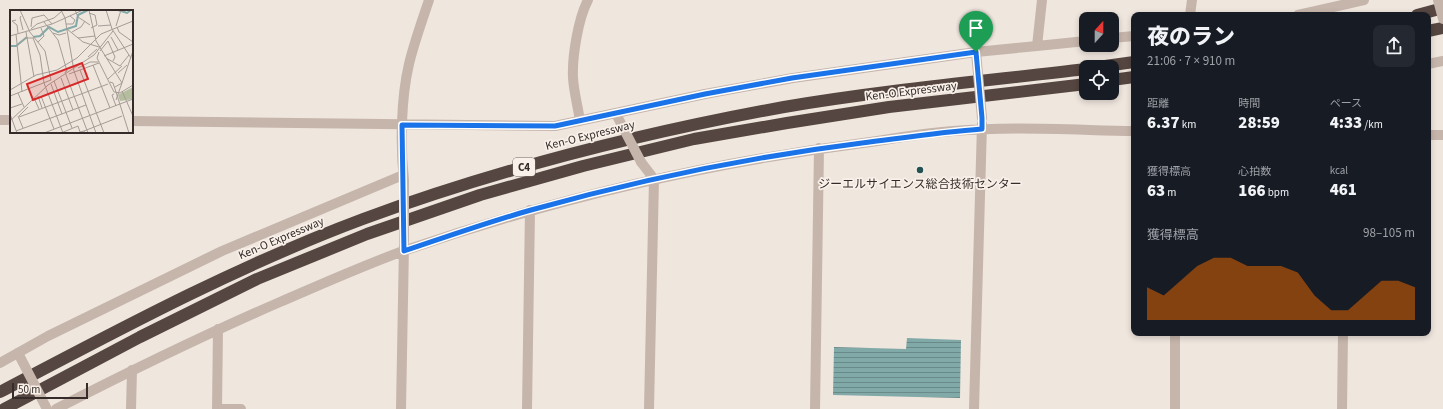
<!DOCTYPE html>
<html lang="ja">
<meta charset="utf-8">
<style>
body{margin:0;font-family:"Source Sans 3","Noto Sans JP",sans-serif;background:#242831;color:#f1f3f6;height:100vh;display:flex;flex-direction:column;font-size:15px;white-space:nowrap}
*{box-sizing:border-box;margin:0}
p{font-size:13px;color:#9ea1a6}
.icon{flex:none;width:22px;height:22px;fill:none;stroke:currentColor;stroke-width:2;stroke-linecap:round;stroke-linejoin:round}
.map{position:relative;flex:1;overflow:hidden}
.drawer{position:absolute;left:1131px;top:12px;width:300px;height:324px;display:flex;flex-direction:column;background:#171b24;border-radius:8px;box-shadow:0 2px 6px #0003}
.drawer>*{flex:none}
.needle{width:26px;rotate:21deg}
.controls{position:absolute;left:1079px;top:12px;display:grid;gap:8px}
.controls a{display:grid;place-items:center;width:40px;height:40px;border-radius:8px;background:#171b24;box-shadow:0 2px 6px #0003;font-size:20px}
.scale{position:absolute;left:12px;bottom:10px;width:76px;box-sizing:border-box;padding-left:4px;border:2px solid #352c29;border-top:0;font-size:11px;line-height:14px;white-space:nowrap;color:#352c29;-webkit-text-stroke:3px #f8f0e9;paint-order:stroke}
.pin{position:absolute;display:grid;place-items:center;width:34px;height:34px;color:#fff;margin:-41px -17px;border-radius:50% 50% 50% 0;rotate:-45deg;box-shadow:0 0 4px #0007}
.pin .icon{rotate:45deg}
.round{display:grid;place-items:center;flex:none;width:42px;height:42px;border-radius:8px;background:#242831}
.summary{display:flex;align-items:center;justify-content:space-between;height:68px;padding:0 16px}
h1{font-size:22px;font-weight:800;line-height:30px}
.metrics{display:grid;grid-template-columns:repeat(3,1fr);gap:6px;height:68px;padding:4px 16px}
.metrics div{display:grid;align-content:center}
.metrics b{font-size:17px;font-weight:800}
.metrics small{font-size:11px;font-weight:400}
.metrics p{font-size:11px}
.chart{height:112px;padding:8px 16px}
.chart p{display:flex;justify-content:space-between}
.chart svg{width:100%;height:72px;margin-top:4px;fill:#b45309;opacity:.7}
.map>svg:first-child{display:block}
.water{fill:url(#water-rules)}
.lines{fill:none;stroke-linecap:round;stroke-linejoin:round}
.minor{stroke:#c6b5ab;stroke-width:10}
.highway{stroke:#554641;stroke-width:12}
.minor-bridge{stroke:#c6b5ab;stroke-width:10}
.route-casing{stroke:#fff;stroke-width:8}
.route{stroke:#1a73e8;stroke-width:5}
.poi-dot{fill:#235252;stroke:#f8f0e9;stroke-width:1.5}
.labels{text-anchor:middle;stroke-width:3.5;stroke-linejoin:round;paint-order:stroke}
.shield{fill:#f8f0e9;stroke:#706763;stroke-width:1}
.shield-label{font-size:11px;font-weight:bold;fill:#352c29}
.street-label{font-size:12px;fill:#352c29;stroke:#f8f0e9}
.poi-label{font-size:12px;fill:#352c29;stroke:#f8f0e9}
.inset-river{fill:none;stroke:#80a9a8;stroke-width:2}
.inset-road{fill:none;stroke:#a59c96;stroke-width:1}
.view{fill:#d62828;fill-opacity:0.15;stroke:#d62828;stroke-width:2}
.inset-edge{fill:none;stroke:#352c29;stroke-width:2}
</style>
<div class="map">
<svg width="1443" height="409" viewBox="0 0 1443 409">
<defs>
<pattern id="water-rules" width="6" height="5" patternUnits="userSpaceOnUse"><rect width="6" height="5" fill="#80a9a8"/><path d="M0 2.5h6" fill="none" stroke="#6a8a89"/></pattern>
</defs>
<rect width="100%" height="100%" fill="#efe6de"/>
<path class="water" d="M907 338 961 340 960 398 833 395 834 347 906 349Z"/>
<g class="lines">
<path class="minor" d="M1190 15 1192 0
M1298 15 1364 0
M1112 38 1134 36
M1037 46 1086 41
M1428 64 1443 61
M0 120H11
M132 121 555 126 705 94 793 78 976 52 1037 46 1042 0
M580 121C578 107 574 93 573 78 572 57 578 19 588 0
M1428 135H1443
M641 162 654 179 649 409
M404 180C400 146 401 98 409 64 414 43 422 21 429 0
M0 363 48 336 222 251 403 175
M56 409C130 371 204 335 280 302 322 284 364 265 406 250 554 199 707 163 863 143 893 139 923 133 953 131 1012 126 1074 130 1134 131
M131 409 132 370
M217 409 218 329
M217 409H241
M401 409 404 245
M527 409 530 210
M815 409 819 148
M974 409 982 124
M1175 409V333
M1342 409 1343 333"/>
<path class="highway" d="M1417 15 1443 8
M1428 31 1443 28
M1098 67 1134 62
M1112 80 1134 77
M0 392C118 330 237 266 363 219 499 169 641 133 784 107 884 90 985 81 1086 69
M4 409 140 337 257 279 367 234 480 195 583 166 694 139 787 123 889 107 1086 84"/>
<path class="minor-bridge" d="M1438 0 1443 19
M976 52 982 118
M616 114 641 162
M404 182V241
M18 353 47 409"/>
</g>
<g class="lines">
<defs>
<path id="route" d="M976 52 982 118V129C941 132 902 138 862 143 750 157 639 180 531 210 488 222 446 237 404 251L402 125 555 126 705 94 792 78Z"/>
</defs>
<use href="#route" class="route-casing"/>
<use href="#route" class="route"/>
</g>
<circle class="poi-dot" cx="920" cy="170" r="4"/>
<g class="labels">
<rect class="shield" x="513" y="158" width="22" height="18" rx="3"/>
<g class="shield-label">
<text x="524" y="171">C4</text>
</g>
<g class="street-label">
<text transform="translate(911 91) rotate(-7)" y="4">Ken-O Expressway</text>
<text transform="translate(590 135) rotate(-14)" y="4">Ken-O Expressway</text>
<text transform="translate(281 238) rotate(-23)" y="4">Ken-O Expressway</text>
</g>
<g class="poi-label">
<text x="920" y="188">ジーエルサイエンス総合技術センター</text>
</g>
</g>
<g transform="translate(10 10)">
<rect width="123" height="123" fill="#efe6de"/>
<path d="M123 77V89L110 91 108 85Z" fill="#b5bd9f"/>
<path class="inset-river" d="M108 0 117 3 121 0M23 27 30 26 39 17 48 22 66 16 68 5 78 0M0 36H6L17 27"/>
<path class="inset-road" d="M10 0 19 20M51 0 55 8 64 61 86 123M65 0 68 7 80 15M79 0 86 31 112 73 105 77M96 0 102 19 121 48M79 3 85 5 87 15 81 18M11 6 10 8 13 20M6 10 2 11 7 15 8 23M34 12 48 30 57 61 55 62 78 123M56 14H63L65 10 60 6M88 16 101 15M106 16 111 0M21 17 22 8 34 5 42 14M107 17 109 22 123 32M21 19 27 14 44 8 52 1M57 19 73 32 89 37M19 21 35 41 41 70M16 22 24 67M62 22 71 17 75 11M43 23 49 25 56 23M6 24 12 82M0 26 42 14 73 0M101 27 108 40M23 28 30 45 34 73 53 123M68 28 85 26M98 31 105 47 103 51M28 32 34 26 31 18M8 35 15 28H23M90 41 98 31M89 42 87 48 104 82 110 83 123 75M94 46 123 34M78 47 87 39M96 48 110 56 119 45M83 55 100 98M68 58 80 52H88M70 60 94 123M108 63 117 55M59 64 89 53M51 68 63 100M98 69 112 56M44 71 62 118M100 72 103 73 106 82M41 74 52 104M0 80 26 65 47 60 67 48 91 24 123 11M112 81 123 106M106 82 119 123M8 83 14 97M104 84 102 85 106 96M0 86 41 70M28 86 32 98M31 86 44 119M32 86 68 73M24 88 29 99M106 90 123 41M0 98 12 94M0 104 7 123M8 106 13 118M9 106 18 97M9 107 98 74M0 111 38 75 84 45 103 21M6 121 76 95M74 121 112 106M34 123 123 89M51 123 68 116 70 122 74 121 75 123"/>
<path class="view" d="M72 53 78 69 23 90 17 74Z"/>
<rect width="123" height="123" class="inset-edge"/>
</g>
</svg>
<div class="controls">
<a><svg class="needle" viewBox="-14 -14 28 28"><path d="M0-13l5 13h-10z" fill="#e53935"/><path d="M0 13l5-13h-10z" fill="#9ea1a6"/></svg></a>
<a><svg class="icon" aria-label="locate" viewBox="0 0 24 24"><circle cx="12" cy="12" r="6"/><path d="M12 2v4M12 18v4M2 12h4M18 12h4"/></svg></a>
</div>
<div class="scale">50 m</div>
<div class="pin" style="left:976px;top:52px;background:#1e9e55"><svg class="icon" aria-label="arrive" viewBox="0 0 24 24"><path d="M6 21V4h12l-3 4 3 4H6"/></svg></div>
<section class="drawer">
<div class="summary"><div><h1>夜のラン</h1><p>21:06 · 7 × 910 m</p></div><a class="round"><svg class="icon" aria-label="share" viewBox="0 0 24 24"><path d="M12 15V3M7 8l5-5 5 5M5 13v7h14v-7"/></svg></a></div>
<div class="metrics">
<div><p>距離</p><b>6.37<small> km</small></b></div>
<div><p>時間</p><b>28:59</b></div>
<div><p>ペース</p><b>4:33<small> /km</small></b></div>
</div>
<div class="metrics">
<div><p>獲得標高</p><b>63<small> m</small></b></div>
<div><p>心拍数</p><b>166<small> bpm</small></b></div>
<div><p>kcal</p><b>461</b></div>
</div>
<div class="chart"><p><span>獲得標高</span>98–105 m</p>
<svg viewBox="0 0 160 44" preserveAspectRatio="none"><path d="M0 44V24L10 29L20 20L30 11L40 6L50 6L60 11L70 11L80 11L90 15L100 29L110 38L120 38L130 29L140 20L150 20L160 24V44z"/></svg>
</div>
</section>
</div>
